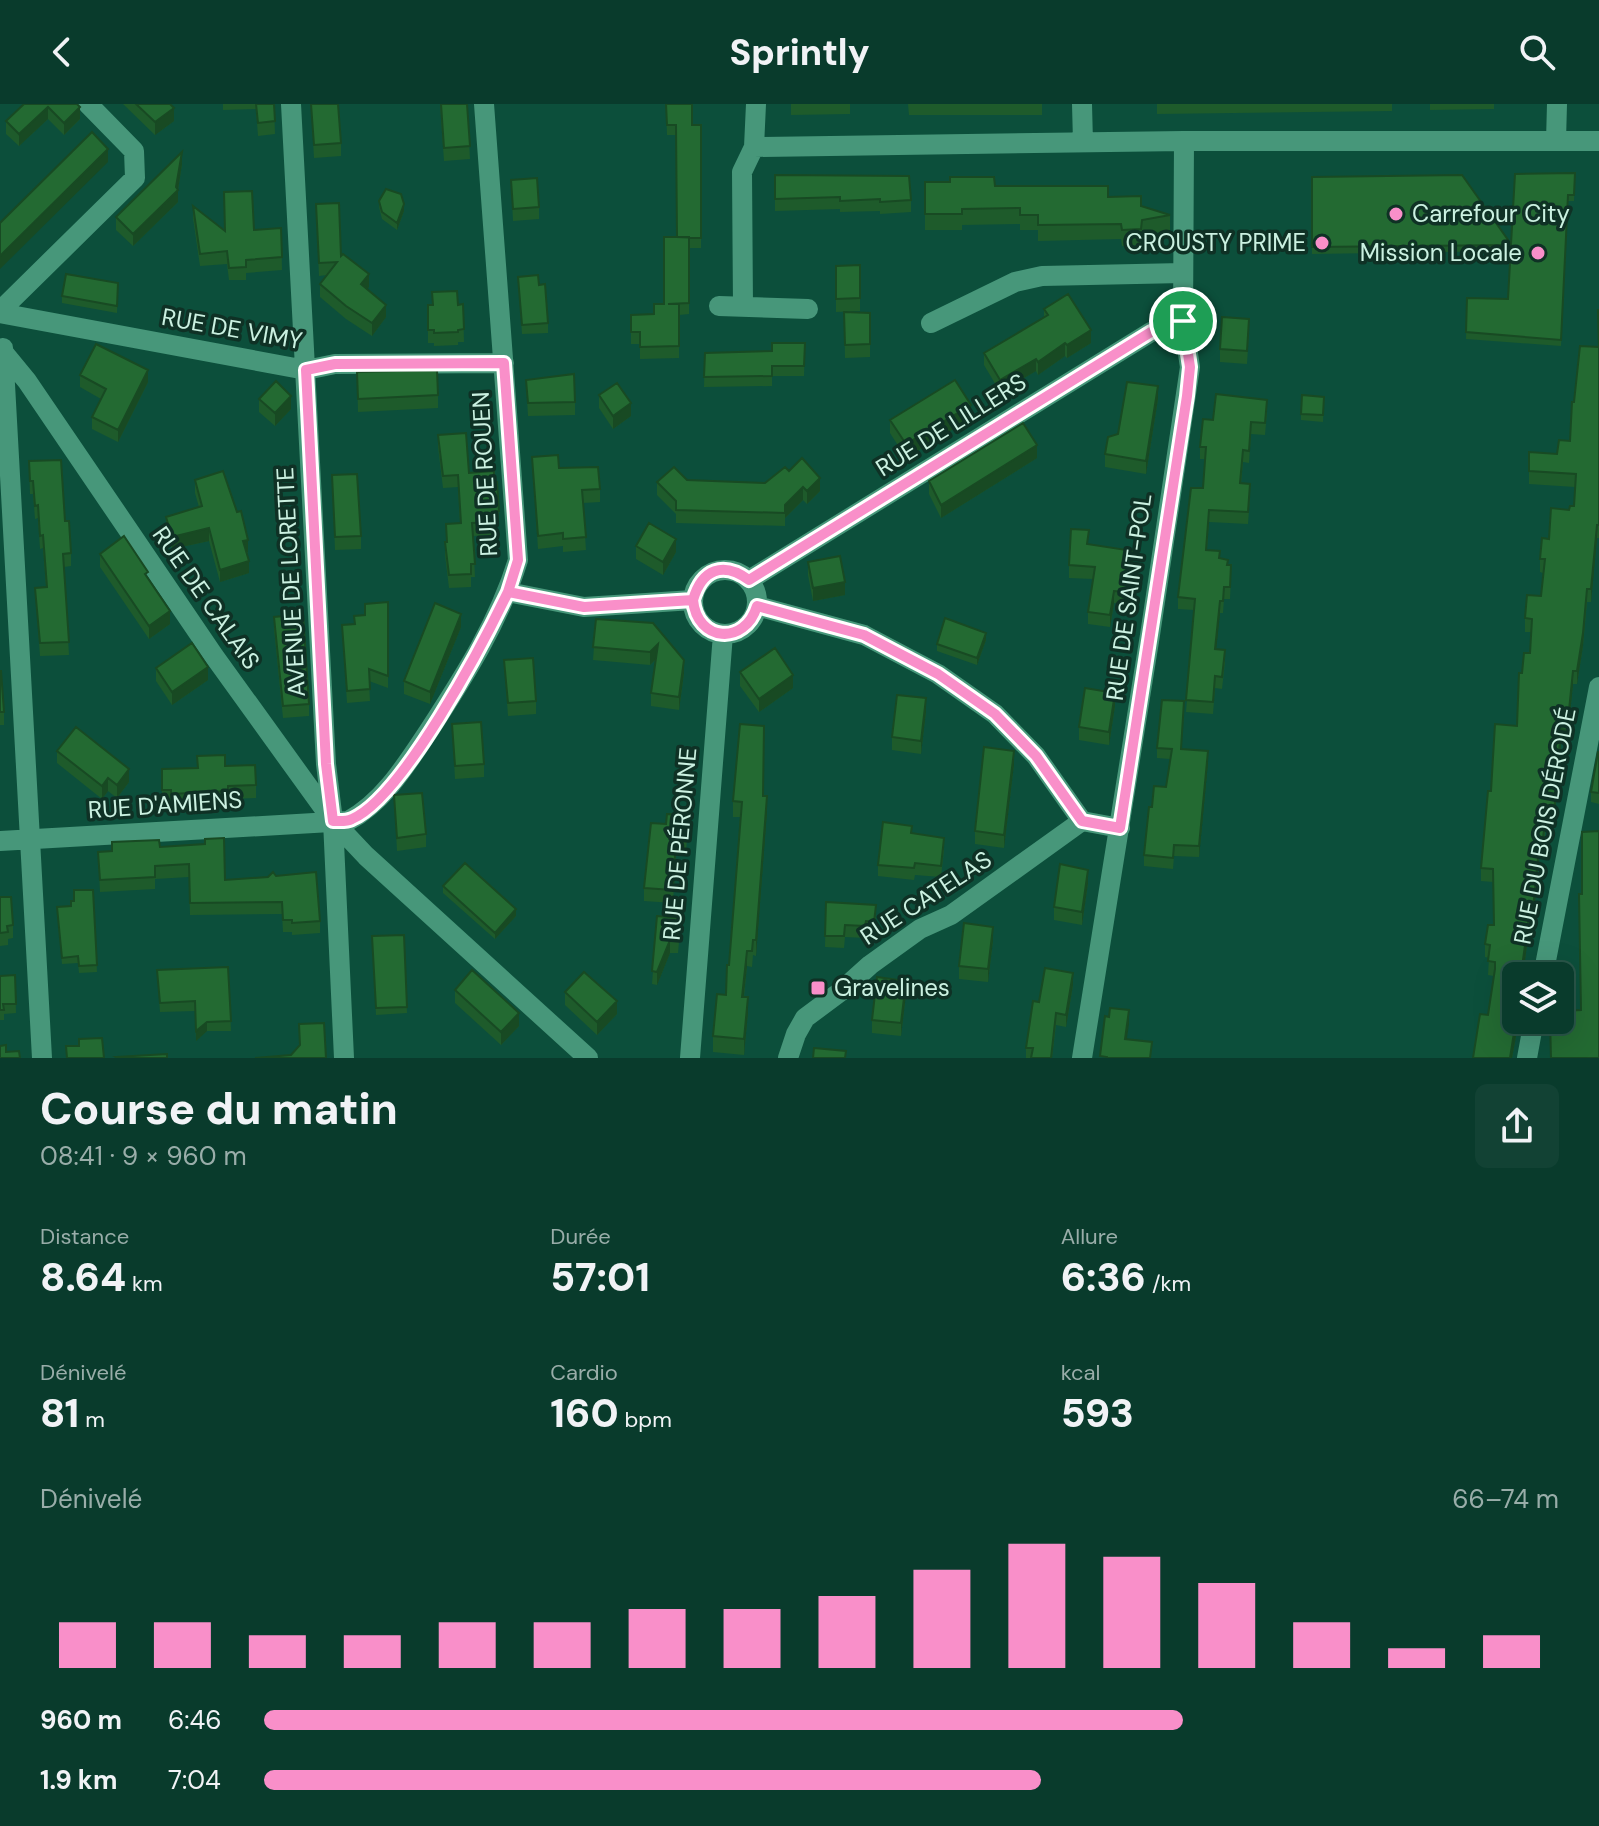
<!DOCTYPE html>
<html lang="fr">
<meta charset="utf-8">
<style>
body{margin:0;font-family:"DM Sans",sans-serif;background:#124234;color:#f1f3f6;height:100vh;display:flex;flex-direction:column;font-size:30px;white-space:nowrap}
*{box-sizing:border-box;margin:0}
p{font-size:26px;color:#99ada9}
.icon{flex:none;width:44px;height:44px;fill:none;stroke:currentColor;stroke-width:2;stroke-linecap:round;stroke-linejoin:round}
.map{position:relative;height:954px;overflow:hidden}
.details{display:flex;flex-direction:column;background:#093b2c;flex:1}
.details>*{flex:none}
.fabs{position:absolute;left:1502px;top:858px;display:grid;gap:16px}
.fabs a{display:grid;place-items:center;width:72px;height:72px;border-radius:12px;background:#093b2c;box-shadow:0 8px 32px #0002,0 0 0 2px #295548;font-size:40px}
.pin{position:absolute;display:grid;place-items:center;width:68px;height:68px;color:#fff;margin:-34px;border:4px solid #fff;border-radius:50%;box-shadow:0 2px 8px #0007}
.round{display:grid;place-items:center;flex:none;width:84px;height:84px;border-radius:12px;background:#124234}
.headline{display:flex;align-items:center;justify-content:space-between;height:136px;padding:0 40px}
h1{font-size:44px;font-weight:800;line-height:60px}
.stats{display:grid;grid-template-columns:repeat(3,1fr);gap:12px;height:136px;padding:8px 40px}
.stats div{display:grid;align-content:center}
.stats b{font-size:40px;font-weight:800}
.stats small{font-size:22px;font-weight:400}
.stats p{font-size:22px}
.chart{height:224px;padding:16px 40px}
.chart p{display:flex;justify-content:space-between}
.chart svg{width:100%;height:144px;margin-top:8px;stroke:#f98fc9;stroke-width:6}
ul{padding:0 40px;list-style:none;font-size:26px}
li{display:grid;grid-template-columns:128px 96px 1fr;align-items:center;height:60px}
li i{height:20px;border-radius:10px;background:#f98fc9}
header{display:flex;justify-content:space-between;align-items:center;height:104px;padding:0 40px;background:#093b2c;font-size:36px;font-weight:800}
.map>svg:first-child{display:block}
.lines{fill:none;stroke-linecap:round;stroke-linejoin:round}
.minor{stroke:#47977a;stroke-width:20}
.wall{fill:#1e5b2b}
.shaded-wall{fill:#184a23}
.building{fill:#236a32;stroke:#184a23;stroke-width:2}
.route-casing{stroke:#fff;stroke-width:16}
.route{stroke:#f98fc9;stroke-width:10}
.poi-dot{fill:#f98fc9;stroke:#0f3125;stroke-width:3}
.labels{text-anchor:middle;stroke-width:7;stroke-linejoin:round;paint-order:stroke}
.poi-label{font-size:24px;fill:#cbf1e1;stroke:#0f3125;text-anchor:start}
.street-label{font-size:24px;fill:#cbf1e1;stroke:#0f3125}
</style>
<header><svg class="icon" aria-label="back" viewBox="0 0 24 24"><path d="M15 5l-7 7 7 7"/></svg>Sprintly<svg class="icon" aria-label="search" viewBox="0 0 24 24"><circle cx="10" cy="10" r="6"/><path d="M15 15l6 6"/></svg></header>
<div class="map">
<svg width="1599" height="954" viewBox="0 0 1599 954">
<rect width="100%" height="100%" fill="#0c4f3b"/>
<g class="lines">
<path class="minor" d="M291 0 326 660 333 717 344 954
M1082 0 1083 38
M1556 37 1557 0
M754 43 1184 37H1599
M719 202 808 205
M743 203 742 68 754 43 756 0
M0 207 135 74 134 47 88 0
M0 209 306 266 335 260 504 259
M931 219 1015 178 1042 172 1183 169
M3 244 42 954
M4 249 27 277 214 552 333 717 366 752 588 954
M693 498a32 32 0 1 1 64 0a32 32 0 1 1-64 0Z
M749 476 1151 228 1183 217
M508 488 584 503 693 496
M757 502 864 531 938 570 995 610 1036 652 1082 717
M0 737 348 717C384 698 408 658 430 625 465 571 499 518 518 456L484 0
M1543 872 1599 583
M690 954 723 530
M788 954 796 930 805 914 840 888 870 861 920 825 951 811 1082 717 1120 724
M1082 954 1150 531 1190 263 1183 217 1184 37
M1527 954 1534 916"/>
</g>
<path class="wall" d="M24 0H77L80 15 64 31 48 15 19 42 6 30V17Z
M123 0H170L174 17 155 31Z
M223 0H274L275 30 258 32 256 5 223 6Z
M311 0 341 39V52L314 54Z
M440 0H467L470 55 444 57Z
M666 0 692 21H701V144H689V210L679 211V254L640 255V240H631V211L654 210 664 200 677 133 676 31H667Z
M791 0H850V10L791 11Z
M908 0H1042V11H909Z
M1157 0H1392V7L1157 10Z
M1430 0H1494V5L1430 6Z
M182 60 178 86V98L133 142 116 126V113Z
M1575 69 1574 97H1568L1561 242 1466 235 1467 194 1508 195 1511 147 1312 150V73L1511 140Z
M775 71 911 96V108L880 110V107L840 108V105L775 107Z
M511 76 539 103V115L513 117Z
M925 78 1108 93 1170 111V126L1142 132 1141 141 1122 142 1121 135 1038 137V126H1020V120L962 121V126H925Z
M224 88 254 126 281 124 282 166 246 169V176H229L227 160 200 162 193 114V102L225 127Z
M379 97 404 107 397 126 382 115 379 103Z
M316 100 341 152 369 183 367 185 386 213 372 232 346 215 320 193V180L327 171 319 172Z
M860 161V207L836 208V162Z
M518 173 539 181 548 219V229L522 230Z
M118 179 117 209 62 199V192Z
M463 200 464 238H458V241L434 242V239H428V201Z
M1044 205 1091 239 1067 254 1065 252 1038 271 1036 267 1000 288 984 261V249L1044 213Z
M1599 206V434H1597L1591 498H1587L1583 542 1577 580H1573L1567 639 1561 638 1554 723 1546 722 1543 747H1540L1533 818H1530L1524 863 1526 872 1516 916H1519L1512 954 1488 911 1494 872 1488 871 1489 854 1485 853V840L1493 821V778L1481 777V764L1491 687 1517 622 1522 569 1530 549 1531 528H1525V514L1541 492 1543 469 1540 468V455L1549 435 1574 402 1575 383 1529 380V348L1557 350 1570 337 1574 298 1598 243Z
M844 208 870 209V253L845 254Z
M1249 228 1247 260 1220 258V245Z
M805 239 804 272H772V282L704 283 705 249 772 247Z
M357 268 438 291V304L358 308Z
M80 271 148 278 118 338 92 325V313L101 295 80 283Z
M526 276 575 298V311L528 312Z
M599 291 631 312 613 325 599 304Z
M1324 293 1323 318 1301 316V310Z
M259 295 291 305 275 322 259 308Z
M1158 295 1146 370 1105 363V350L1118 330Z
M1267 308 1265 331 1251 330 1249 359 1243 358 1241 380 1250 392 1248 420 1209 418 1207 446 1228 461 1231 473 1230 495H1224L1223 509H1220L1216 545 1225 558 1222 585 1215 584 1213 610 1186 608 1194 506 1178 505V493L1203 384 1205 355H1200V343L1213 316Z
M971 314 906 354 890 329V316Z
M438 331 469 369 494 378 499 407V420H497V431L473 432 475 473H471V483L449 484 445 451V438H447L446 420 460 419 458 383 443 384 438 343Z
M532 353 559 364 600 385V398L583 399 586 446 563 448V442L538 445Z
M1037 354 941 414 929 390V377Z
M29 357 65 417 71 449V462L64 463 69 551 40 552 35 484 46 483 43 444 40 445 38 414 35 415 33 390H30Z
M789 367 820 387 807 400 803 396 785 414V422L676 419V410L657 391V378L687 376 765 379Z
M332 371 361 432V445L335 446Z
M195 376 248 448 247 449 249 469 220 478 209 437 172 445 166 425V413L199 403 195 389Z
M1089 441 1133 459 1126 501 1114 499 1110 523 1088 520V508L1093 475 1069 474V461Z
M636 442 676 448 663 471 636 455Z
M100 450 148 473 170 520 149 535 100 463Z
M808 458 845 491 813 497 808 471Z
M388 498V584L369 577 370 597 347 599 342 521 354 520 365 511V500Z
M274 513 309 600V612L283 614 274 525Z
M596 515 684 569 679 606 651 602V589L656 555 650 561 593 556Z
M461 523 430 600 404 590V577Z
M986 536 977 561 937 547V540Z
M504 556 536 597V610L508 612Z
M156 564 208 576 172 601 156 577Z
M0 567 4 608V621H0Z
M740 568 793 584 759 608 740 582Z
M1115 602 1109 641 1079 636V623Z
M926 607 921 650 892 646V633Z
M1184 608 1181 645 1208 658 1199 753 1174 752 1173 765 1144 762V751L1152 703 1166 683 1170 655 1157 654V644Z
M452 620 484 660V673L455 675Z
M57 647 129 678 117 694 108 687 102 695 57 659Z
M1599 648V700L1591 698V688Z
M1014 660 1004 744 975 740V727Z
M225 662 256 681V694L228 695V700L171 703V699H162V665Z
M394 691 426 730V743L397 747Z
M763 692 767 707 756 852 753 851 752 863 747 862 744 893 748 908 744 951 713 948V932L726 891 729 861 740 713H733V697Z
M651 719 688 724 686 747 676 746 673 799 644 797V784Z
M912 730 944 746 941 773 915 771 914 776 878 772V761Z
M160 743 225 776 268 773 320 817V829L292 831V828H283L282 810 190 811 189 773 155 775V785L100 788 98 748Z
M1088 779 1082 821 1054 816V803Z
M443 782 516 812 495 835 443 789Z
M93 786 97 868 79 869 78 859 62 860 57 803 71 802 74 797Z
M0 793 13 821V834L8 835V841L0 842Z
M826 798 876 813 874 830 866 829 865 834 845 833 844 844 825 843Z
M657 812 680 827 678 849H670L657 881 652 880Z
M404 831 407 909 376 911 372 832Z
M993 836 988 878 959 875V862Z
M228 863 231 927H207L196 937 195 907 160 908 157 866Z
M15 871 16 909 4 910V916H0V872Z
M1073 881 1066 923 1056 921 1052 954H1026V944L1039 898Z
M455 886 519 922 501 941 455 899Z
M565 888 617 910 597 931 565 901Z
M906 890 901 932 872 929V916Z"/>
<path class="shaded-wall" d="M48 3V15L19 42V30Z
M80 3V15L64 31V19Z
M174 4V17L155 31V18Z
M108 45V58L0 165V152Z
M182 48V60L178 86V98L133 142V130L176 83Z
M404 100V107L397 126V119Z
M369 170V183L361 193V180Z
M386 201V213L372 232V219Z
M1091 226V239L1067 254V241Z
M1065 239V252L1038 271V258Z
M1036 255V267L1000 288V276Z
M148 266V278L118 338V326Z
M1158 282V295L1146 370V357Z
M291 292V305L275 322V309Z
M631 299V312L613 325V312Z
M971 301V314L906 354V340Z
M1037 341V354L941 414V401Z
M820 374V387L807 400V387Z
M803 383V396L785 414V422V401Z
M1597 421V434L1591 498V485Z
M209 424V437L172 445V433Z
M676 435V448L663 471V458Z
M248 436V448L243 449V437Z
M1133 447V459L1126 501V488Z
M249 457V469L220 478V466Z
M845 478V491L813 497V484Z
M1587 485 1583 542 1577 580V567Z
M1114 487V499L1110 523V511Z
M1220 497V509L1215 557V545Z
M170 507V520L149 535V522Z
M461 510V523L430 600V588Z
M986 529V536L977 561V554Z
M658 540V553L650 561V548Z
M684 556V569L679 606V593Z
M208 563V576L172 601V588Z
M1573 567V580L1567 639V626Z
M793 571V584L759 608V595Z
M1115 589V602L1109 641V628Z
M926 594V607L921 650V637Z
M1561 625V638L1554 723V709Z
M1014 647V660L1004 744V731Z
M1208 647V658L1199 753V742Z
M129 665V678L117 694V681Z
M108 674V687L102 695V682Z
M767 692V707L756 852V836Z
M1540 733V747L1533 818V805Z
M1088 766V779L1082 821V808Z
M516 805V812L495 835V829Z
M1530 805V818L1523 872 1522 863Z
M993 823V836L988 878V865Z
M670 836V849L657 881V868Z
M747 847V862L742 908V893Z
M1073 869V881L1066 923V911Z
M906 877V890L901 932V919Z
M748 893V908L744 951V935Z
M617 897V910L597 931V918Z
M1129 906V920L1125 948V935Z
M519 909V922L501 941V928Z
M1516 916H1519L1512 954H1510Z
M207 918V927L196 937V927Z"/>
<path class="building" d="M24 0H77L80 3 64 19 48 3 19 30 6 17Z
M136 0H170L174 4 155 18Z
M256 0H274L275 17 258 19Z
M311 0H338L341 39 314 41Z
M441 0H467L470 42 444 44Z
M666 0H692V21H701V134L677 133 676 21H667Z
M92 28 108 45 0 152V119Z
M182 48 176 83 178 86 133 130 116 113Z
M1575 69 1574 91H1568L1561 236 1466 228 1467 194 1508 195 1511 141 1312 143V73L1462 71 1511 140 1515 70Z
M775 71 909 72 911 96 880 98V95L840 97V93L775 95Z
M950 73H994L995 82H1108V93L1141 92V102L1170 111 1142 116 1141 125 1122 126 1121 120 1038 121V111H1020V104L962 105V110H925V78H950Z
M537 74 539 103 513 105 511 76Z
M386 85 401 90 404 100 397 119 382 108 379 97Z
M252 87 254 126 281 124 282 153 246 156V163L229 164 227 147 200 150 193 102 225 127 224 88Z
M339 99 341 152 343 150 369 170 361 180 386 201 372 219 346 202 320 180 337 158 319 159 316 100Z
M664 133H689V199L668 200H679V242L640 243V228H631V211L654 210V200H664Z
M860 161V194L836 195V162Z
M66 170 118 179 117 202 62 192Z
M538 171 539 181 545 180 548 219 522 221 518 173Z
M457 187 458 201 463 200 464 225 458 226V228L434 229V226H428V201H433L432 188Z
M1068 190 1091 226 1067 241 1065 239 1038 258 1036 255 1000 276 984 249 1048 211 1044 205Z
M1598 206H1599V421H1597L1591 485H1587L1583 529 1577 567H1573L1567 626 1561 625 1554 709H1546L1543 734 1540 733 1533 805H1530L1522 863H1526L1524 872H1516V916L1510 954H1473L1480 910 1488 911 1495 865V858L1488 857 1490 841 1485 840 1488 821H1494L1493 765 1481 764 1488 687H1491L1495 620 1517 622 1519 569H1522L1524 549H1530L1532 515 1525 514 1527 491 1541 492 1545 455H1540L1542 434 1549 435 1551 404 1569 406 1570 402H1574L1576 370 1529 367V348L1557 350 1559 336 1570 337 1572 298H1574L1580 242 1599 243Z
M844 208 870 209V240L845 241Z
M1222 213 1249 215 1247 247 1220 245Z
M772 239H805L804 262H772V272L704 273 705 249 772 247Z
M96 240 148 266 118 326 92 313 106 285 80 271Z
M437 266 438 291 358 295 357 268Z
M574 270 575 298 528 299 526 276Z
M955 276 971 301 906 340 890 316Z
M276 277 291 292 275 309 259 295Z
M1127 278 1158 282 1146 357 1105 350 1108 333 1118 330Z
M617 279 631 299 613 312 599 291Z
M1216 290 1267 296 1265 319 1251 318 1249 347 1243 346 1240 379 1250 380 1248 408 1209 406 1206 446 1220 447 1219 454 1228 456 1227 461H1231L1230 483H1224L1223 497H1220L1215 545 1225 546 1222 573 1215 572 1213 598 1186 596 1195 495 1178 493 1191 384H1203L1206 343H1200L1203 315 1213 316Z
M1302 291 1324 293 1323 311 1301 310Z
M1023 319 1037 341 941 401 929 377Z
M466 329 469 369 494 367V378H497L499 407H496L497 418 472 419 475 460H471V470L449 471 445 438H447L446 420 461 419 458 371 443 372 438 331Z
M558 351 559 364 598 363 600 385 582 386 586 433 563 435V429L538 432 532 353Z
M802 354 820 374 807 387 803 383 785 401V409L676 406V397L657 378 674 363 687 376 765 379 785 363 789 367Z
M61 356 65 417H69L71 449 63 450 69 538 40 539 35 484 47 483 43 431 40 432 38 401 35 402 33 377H30L29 357Z
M223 367 237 408 241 407 248 436 243 437 249 457 220 466 209 424 172 433 166 413 202 402 195 376Z
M357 370 361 432 335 433 332 371Z
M649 419 676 435 663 458 636 442Z
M1071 425 1089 426 1087 440 1133 447 1126 488 1114 487 1110 511 1088 508 1095 463 1069 461Z
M124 432 148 468 145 470 170 507 149 522 100 450Z
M840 452 845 478 813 484 808 458Z
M388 498V572L369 565 370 585 347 587 342 521 355 520 354 512 365 511V500Z
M435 499 461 510 430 588 404 577Z
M303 510 309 600 283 602 274 513Z
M945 514 986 529 977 554 937 540Z
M596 515 653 519 684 556 679 593 651 589 658 540 650 548 593 543Z
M192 539 208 563 172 588 156 564Z
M775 544 793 571 759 595 740 568Z
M533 554 536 597 508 599 504 556Z
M0 567H1L4 608H0Z
M1085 584 1115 589 1109 628 1079 623Z
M897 591 926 594 921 637 892 633Z
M1162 596 1184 597 1181 645 1208 647 1199 742 1174 741 1173 754 1144 751 1149 703H1152L1154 682 1166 683 1172 645 1157 644Z
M481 618 484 660 455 662 452 620Z
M740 620 764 622 763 692H767L756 836H753L752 847H747L742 893H748L744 935 713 932 717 890 726 891 727 861H729L742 698 733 697Z
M76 623 129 665 117 681 108 674 102 682 57 647Z
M984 643 1014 647 1004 731 975 727Z
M1598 648H1599V689L1591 688Z
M225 651V662L255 661 256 681 228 682V687L171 690V686H162V665L198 664 197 652Z
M422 689 426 730 397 734 394 691Z
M667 710 688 711 686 734 676 733 673 786 644 784 651 719 666 720Z
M883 718 912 722 911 729 944 734 941 762 915 759 914 764 878 761Z
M1599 727V954H1551L1550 916H1560V907L1581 906 1579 790H1582V728Z
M224 734 225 776 268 773 273 768 276 772 316 768 320 817 292 819V816H283L282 798 190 799 189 760 155 762V773L100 776 98 748 112 747V738L159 736 160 743 205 740V735Z
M465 759 516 805 495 829 443 782Z
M1060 760 1088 766 1082 808 1054 803Z
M74 786H93L97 861 79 862 78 852 62 854 57 803 71 802V797H74Z
M0 793H11L13 821 7 822 8 828 0 829Z
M826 798 876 801 874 818 866 817 865 822 845 821 844 832H825Z
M657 812 680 814 678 836H670L657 868 652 867Z
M964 819 993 823 988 865 959 862Z
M404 831 407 903 376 904 372 832Z
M228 863 231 917 207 918 196 927 195 897 160 899 157 866Z
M1045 864 1073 869 1066 911 1056 909 1051 954H1031L1033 944H1026L1033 897 1039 898Z
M472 866 519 909 501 928 455 886Z
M584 868 617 897 597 918 565 888Z
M15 871 16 900H3L4 906H0V872Z
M877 873 906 877 901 919 872 916Z
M1110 904 1129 906 1125 935 1152 938 1150 954H1107V953L1100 952 1105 912 1109 913Z
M324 919 326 954H255L291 951 300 941 299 920Z
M102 934 104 954H67L66 942H79V935Z
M6 941V948L19 947 20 954H0V942Z
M814 944 846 947 845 954H813Z
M167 950V954H118L116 953Z"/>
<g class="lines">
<defs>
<path id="route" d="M1183 217 1151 228 749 476C723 457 702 465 693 496L584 503 508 488C483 540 403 693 352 715 346 718 340 717 333 717L326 660 306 266 335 260 504 259 518 456 508 488 584 503 693 496C697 538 745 542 757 502L864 531 938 570 995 610 1036 652 1082 717 1120 724 1187 292 1190 263 1183 217"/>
</defs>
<use href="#route" class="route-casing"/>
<use href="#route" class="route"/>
</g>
<g class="poi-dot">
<circle cx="1396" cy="110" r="8"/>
<circle cx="1322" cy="139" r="8"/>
<circle cx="1538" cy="149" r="8"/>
<rect x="810" y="876" width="16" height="16" rx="4"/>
</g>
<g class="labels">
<g class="poi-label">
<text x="1412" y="118">Carrefour City</text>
<text x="1306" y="147" text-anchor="end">CROUSTY PRIME</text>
<text x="1522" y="157" text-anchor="end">Mission Locale</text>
<text x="834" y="892">Gravelines</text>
</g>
<g class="street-label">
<text transform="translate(232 225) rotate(10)" y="8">RUE DE VIMY</text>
<text transform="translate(951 321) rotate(-32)" y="8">RUE DE LILLERS</text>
<text transform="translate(485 370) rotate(-93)" y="8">RUE DE ROUEN</text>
<text transform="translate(291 478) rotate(-93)" y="8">AVENUE DE LORETTE</text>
<text transform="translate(1129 493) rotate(-82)" y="8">RUE DE SAINT-POL</text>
<text transform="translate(206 494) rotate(55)" y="8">RUE DE CALAIS</text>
<text transform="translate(165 701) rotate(-4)" y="8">RUE D'AMIENS</text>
<text transform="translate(1545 722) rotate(-79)" y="8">RUE DU BOIS DÉRODÉ</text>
<text transform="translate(680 740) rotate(-85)" y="8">RUE DE PÉRONNE</text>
<text transform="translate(926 794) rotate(-33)" y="8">RUE CATELAS</text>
</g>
</g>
</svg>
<div class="fabs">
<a><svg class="icon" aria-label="layers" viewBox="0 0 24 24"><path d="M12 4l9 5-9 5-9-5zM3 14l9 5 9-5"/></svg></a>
</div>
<div class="pin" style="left:1183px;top:217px;background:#1e9e55"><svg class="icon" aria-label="arrive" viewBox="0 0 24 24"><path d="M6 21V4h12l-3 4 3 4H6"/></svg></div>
</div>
<section class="details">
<div class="headline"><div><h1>Course du matin</h1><p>08:41 · 9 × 960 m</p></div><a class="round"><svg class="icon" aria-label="share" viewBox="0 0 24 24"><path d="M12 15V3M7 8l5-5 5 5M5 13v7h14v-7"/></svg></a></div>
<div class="stats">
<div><p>Distance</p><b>8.64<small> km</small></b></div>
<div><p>Durée</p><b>57:01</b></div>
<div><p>Allure</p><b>6:36<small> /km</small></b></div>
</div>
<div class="stats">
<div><p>Dénivelé</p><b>81<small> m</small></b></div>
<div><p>Cardio</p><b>160<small> bpm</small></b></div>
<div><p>kcal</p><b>593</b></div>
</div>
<div class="chart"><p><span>Dénivelé</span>66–74 m</p>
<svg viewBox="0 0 160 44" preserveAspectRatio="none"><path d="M5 44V30M15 44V30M25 44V34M35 44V34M45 44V30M55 44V30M65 44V26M75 44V26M85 44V22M95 44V14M105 44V6M115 44V10M125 44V18M135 44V30M145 44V38M155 44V34"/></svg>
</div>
<ul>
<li><b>960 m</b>6:46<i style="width:71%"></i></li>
<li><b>1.9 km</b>7:04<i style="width:60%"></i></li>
</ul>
</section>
